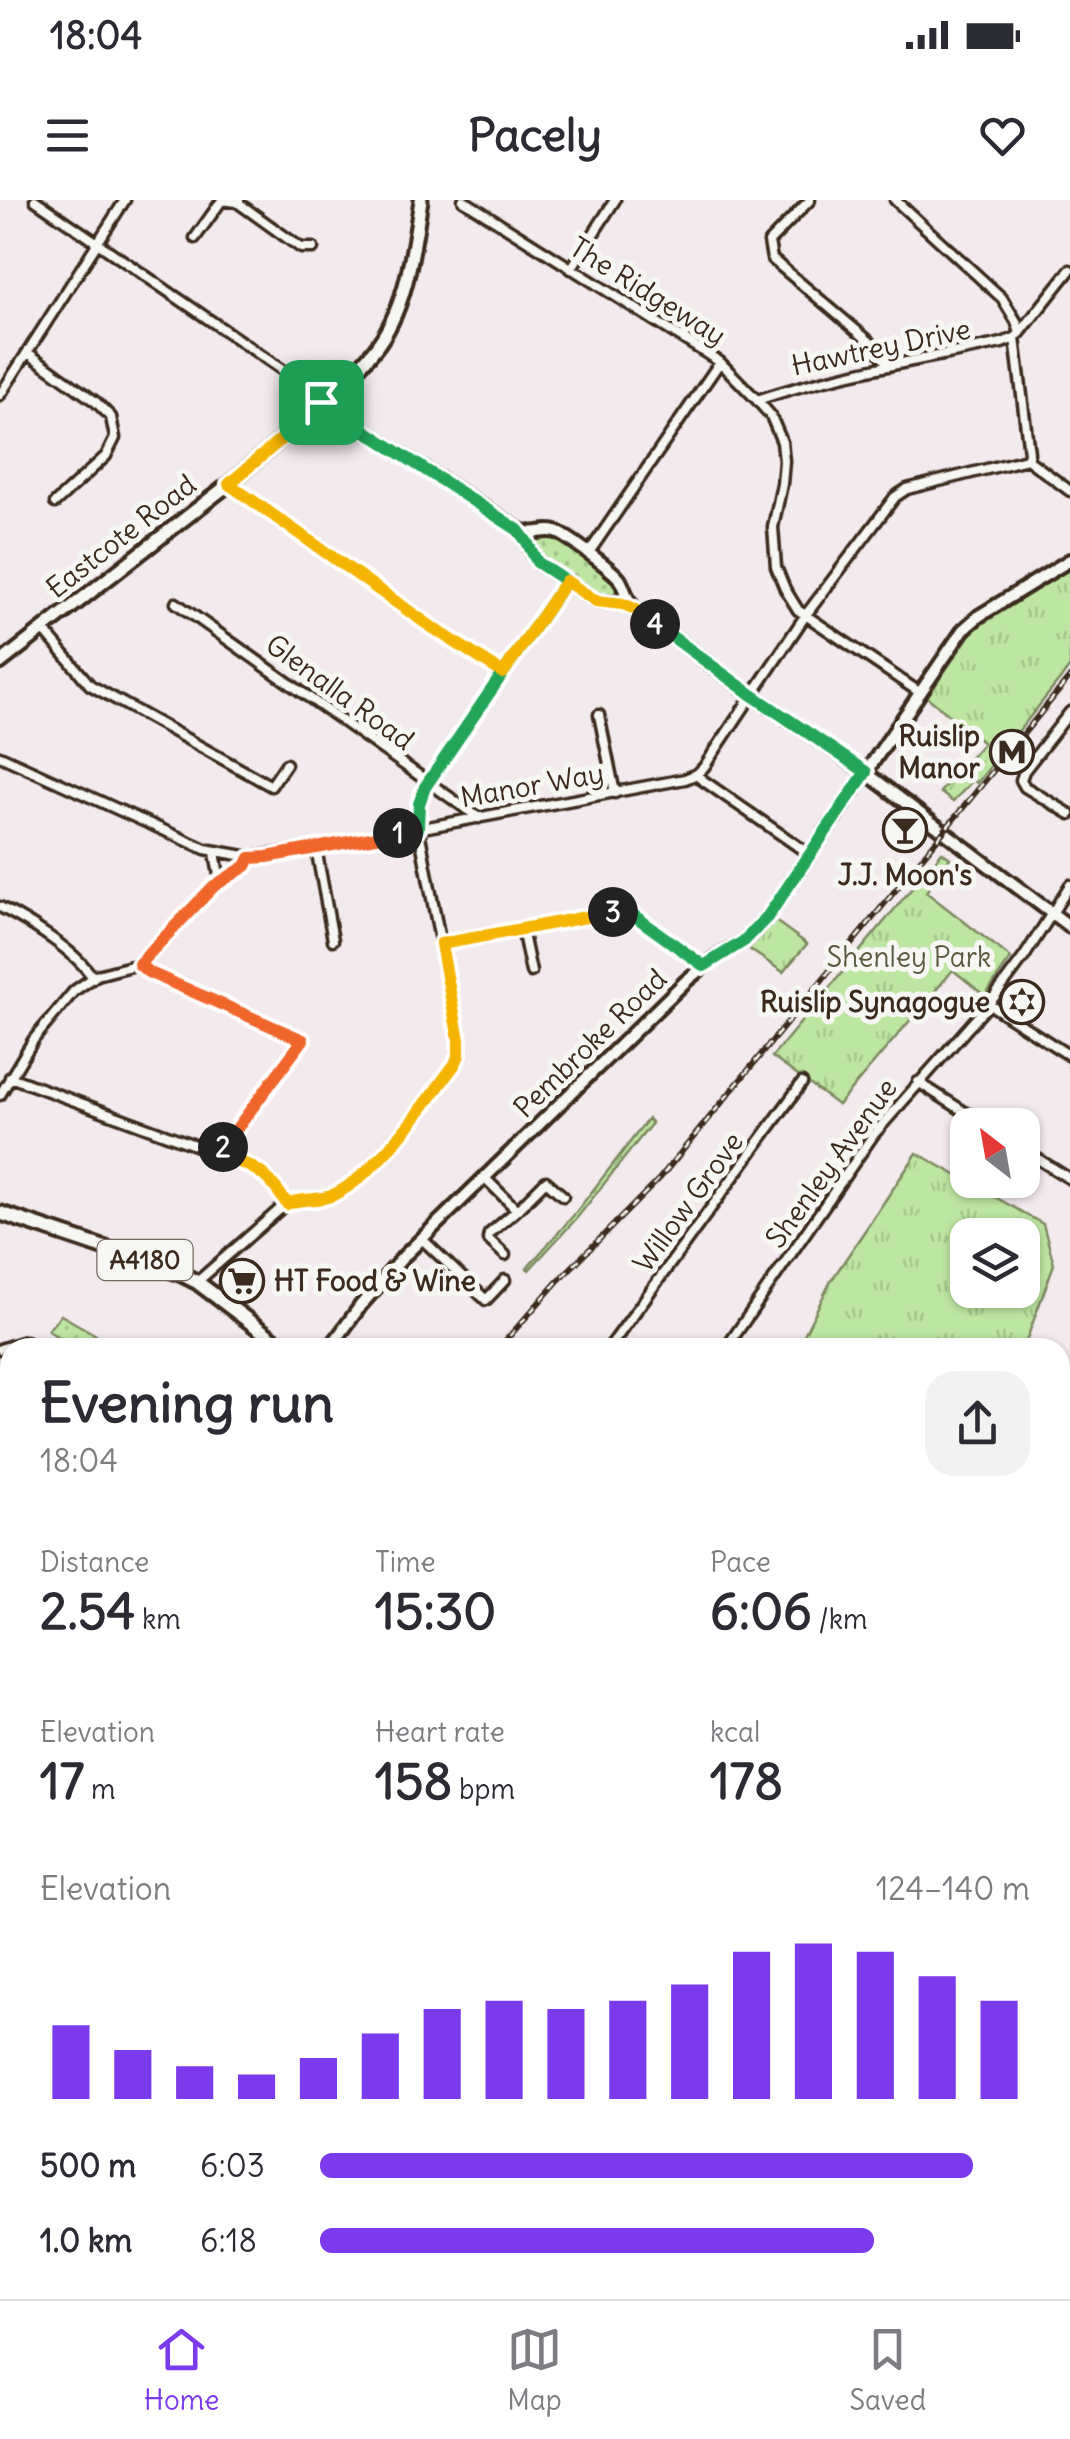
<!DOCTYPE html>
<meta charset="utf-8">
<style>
body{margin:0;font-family:Delius,sans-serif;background:#f2f2f3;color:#2b2b33;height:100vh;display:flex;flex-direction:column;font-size:38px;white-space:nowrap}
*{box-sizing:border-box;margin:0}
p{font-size:32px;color:#7c7c81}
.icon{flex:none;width:55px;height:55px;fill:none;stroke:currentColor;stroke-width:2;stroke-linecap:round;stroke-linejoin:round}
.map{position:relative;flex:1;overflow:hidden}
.sheet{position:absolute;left:0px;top:1138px;width:1070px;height:962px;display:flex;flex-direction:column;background:#fff;border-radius:30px 30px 0 0;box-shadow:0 2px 8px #0004}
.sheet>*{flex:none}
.needle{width:65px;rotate:329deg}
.tools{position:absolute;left:950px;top:908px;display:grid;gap:20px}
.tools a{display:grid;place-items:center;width:90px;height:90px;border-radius:20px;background:#fff;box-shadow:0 2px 8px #0004;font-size:50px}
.pin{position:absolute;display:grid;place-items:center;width:85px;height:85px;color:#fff;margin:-42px;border-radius:20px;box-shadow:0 5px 15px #0006}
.km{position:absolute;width:50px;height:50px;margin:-25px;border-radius:50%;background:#222;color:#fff;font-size:28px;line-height:50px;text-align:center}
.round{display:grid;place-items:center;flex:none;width:105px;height:105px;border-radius:30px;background:#f2f2f3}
.head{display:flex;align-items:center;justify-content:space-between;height:170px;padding:0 40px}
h1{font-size:55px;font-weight:700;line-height:75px}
.stats{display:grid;grid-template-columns:repeat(3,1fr);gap:15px;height:170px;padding:10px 40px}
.stats div{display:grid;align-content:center}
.stats b{font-size:50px;font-weight:700}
.stats small{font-size:28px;font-weight:400}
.stats p{font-size:28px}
.chart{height:280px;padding:20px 40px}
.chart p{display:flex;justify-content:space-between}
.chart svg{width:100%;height:180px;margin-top:10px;stroke:#7c3aed;stroke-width:6}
ul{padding:0 40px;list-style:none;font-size:32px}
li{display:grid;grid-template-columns:160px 120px 1fr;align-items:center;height:75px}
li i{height:25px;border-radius:12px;background:#7c3aed}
.status{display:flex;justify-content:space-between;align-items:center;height:70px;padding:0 50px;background:#fff;direction:ltr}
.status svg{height:28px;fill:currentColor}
header{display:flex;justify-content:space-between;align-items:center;height:130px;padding:0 40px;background:#fff;font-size:45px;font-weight:700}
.dock{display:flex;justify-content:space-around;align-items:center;height:140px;border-top:2px solid #e1e1e2;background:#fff;font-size:28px;color:#7c7c81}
.dock a{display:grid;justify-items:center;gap:5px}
.dock .selected{color:#7c3aed}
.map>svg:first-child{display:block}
.grass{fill:url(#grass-dots);stroke:#7c8860;stroke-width:2.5}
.forest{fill:url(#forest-firs);stroke:#7c8860;stroke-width:2.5}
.park{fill:url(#park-tufts);stroke:#7c8860;stroke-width:2.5;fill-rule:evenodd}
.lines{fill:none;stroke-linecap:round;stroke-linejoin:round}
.minor-casing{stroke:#3b2a1e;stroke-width:15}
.tertiary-casing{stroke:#3b2a1e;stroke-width:18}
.secondary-casing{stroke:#3b2a1e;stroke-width:19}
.primary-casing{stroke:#3b2a1e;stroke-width:20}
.minor{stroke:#f6f6f2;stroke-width:8}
.tertiary{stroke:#f6f6f2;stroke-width:10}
.secondary{stroke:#f6f6f2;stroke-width:11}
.primary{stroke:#f6f6f2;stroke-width:12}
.rail-casing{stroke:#3b2a1e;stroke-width:6}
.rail{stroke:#f6f6f2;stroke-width:2.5;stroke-dasharray:8;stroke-linecap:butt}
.split-1-casing{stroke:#fff;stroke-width:20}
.split-2-casing{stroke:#fff;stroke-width:20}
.split-3-casing{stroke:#fff;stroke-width:20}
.split-4-casing{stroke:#fff;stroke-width:20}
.split-5-casing{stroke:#fff;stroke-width:20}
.split-1{stroke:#22a559;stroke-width:12}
.split-2{stroke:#f0652b;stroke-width:12}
.split-3{stroke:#f5b400;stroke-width:12}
.split-4{stroke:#22a559;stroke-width:12}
.split-5{stroke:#f5b400;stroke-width:12}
.labels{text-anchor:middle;stroke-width:10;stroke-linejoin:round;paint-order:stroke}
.shield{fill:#f6f6f2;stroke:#73675e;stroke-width:2.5}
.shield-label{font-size:25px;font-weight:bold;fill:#3b2a1e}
.street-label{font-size:28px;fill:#3b2a1e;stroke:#f6f6f2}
.poi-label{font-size:28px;font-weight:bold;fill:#3b2a1e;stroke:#f6f6f2;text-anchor:end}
.park-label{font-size:28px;fill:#5c593f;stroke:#f6f6f2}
</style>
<div class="status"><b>18:04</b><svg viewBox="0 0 49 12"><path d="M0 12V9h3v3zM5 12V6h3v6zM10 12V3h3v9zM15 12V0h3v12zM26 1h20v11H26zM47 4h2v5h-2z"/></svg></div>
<header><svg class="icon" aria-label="menu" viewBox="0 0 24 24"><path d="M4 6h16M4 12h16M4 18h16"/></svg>Pacely<svg class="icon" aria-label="heart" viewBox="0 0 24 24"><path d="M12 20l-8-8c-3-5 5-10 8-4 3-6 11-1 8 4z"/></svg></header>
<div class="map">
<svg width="1070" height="2099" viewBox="0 0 1070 2099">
<defs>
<pattern id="grass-dots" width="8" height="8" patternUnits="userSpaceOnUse" patternTransform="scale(2.5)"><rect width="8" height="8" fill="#bde6a2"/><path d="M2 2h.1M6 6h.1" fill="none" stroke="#a3c58b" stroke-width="1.8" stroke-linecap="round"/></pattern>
<pattern id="forest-firs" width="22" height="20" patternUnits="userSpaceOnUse" patternTransform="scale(2.5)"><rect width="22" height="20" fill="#bde6a2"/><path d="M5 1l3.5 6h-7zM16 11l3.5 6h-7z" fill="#a3c58b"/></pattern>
<pattern id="park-tufts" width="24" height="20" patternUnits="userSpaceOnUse" patternTransform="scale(2.5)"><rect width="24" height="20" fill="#bde6a2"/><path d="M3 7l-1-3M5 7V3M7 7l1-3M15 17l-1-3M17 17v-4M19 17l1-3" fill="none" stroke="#a3c58b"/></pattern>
</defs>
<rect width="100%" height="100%" fill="#f3eaee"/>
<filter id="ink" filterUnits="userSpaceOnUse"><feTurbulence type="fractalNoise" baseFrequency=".01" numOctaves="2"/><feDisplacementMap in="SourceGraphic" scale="20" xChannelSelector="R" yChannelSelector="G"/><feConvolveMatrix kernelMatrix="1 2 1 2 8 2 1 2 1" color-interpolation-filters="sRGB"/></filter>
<g filter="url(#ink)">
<path class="grass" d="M554 334 615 377C620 392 614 399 598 399L542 361 535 347 537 340 545 335Z
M61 1115 96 1135 99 1147C65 1148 72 1148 48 1130Z"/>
<path class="forest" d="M648 919 652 923 576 1019 529 1070 527 1068 573 1016Z"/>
<path class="park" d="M1070 369V467L977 583 973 580 953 602 940 592 983 543 927 497 974 429Z
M942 652 950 658 926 692 1011 758 985 796 953 770 838 905 772 857Z
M774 720 807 744 783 772 749 749Z
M917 953 1043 1024 1054 1064 1024 1147H798L831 1081ZM968 1035H1022V1090H968Z"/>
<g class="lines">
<defs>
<path id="minor" d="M35 0 313 191 321 202
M239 0 237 2 301 48H313
M463 0 720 162 757 200 771 216 782 242 784 261 782 284 773 327 776 367 785 389 798 410 919 492
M810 0 769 42 772 59 876 147 889 166
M895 0 1002 98 1016 121 1020 133
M195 38 222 0 237 2
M571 69 615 0
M1015 138 1029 253 1027 259
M28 153 96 202 111 217 115 238 106 256 55 303
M0 195 125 0
M757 200C836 173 921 160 1002 143L1015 138 1020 133 1070 70
M1027 259 1070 291
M229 284 430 426 503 473
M588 354 720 162
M176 403 479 618
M43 429 90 485 271 586 286 564
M1070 512 1024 571 1021 580 1025 587 1070 614
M599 515 615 593
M0 556 205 649 250 657 316 648 685 579 697 574 704 567 805 416 895 297 907 289 1027 259
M697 574 701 579 809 654
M316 648 333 740
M215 652 220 682
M0 707C28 721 76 751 93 778
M522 729 531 772
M441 744 623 711 632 714 704 765
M139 764 148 773 303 840 218 954
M989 804 1070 856
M10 877 246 964 270 979 287 1003
M918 882 985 925
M0 895 34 839 74 791 97 775 139 764 214 687 246 666 250 657
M1022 949 1070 979
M484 977 517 1010 489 1034 488 1039 505 1055
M517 1010 546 981 563 996
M422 1039 486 1100 505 1080
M197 1082 287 1003C305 995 323 1001 340 991 378 970 406 928 432 894 440 884 450 874 456 863 460 855 460 848 459 840L418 625 419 604 428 582 566 381
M609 1148 802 883
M726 1148 874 934 989 804 1024 757 1070 685
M0 1149 25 1141
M1060 1449 1070 1454
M1060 1588 1070 1569
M0 1657 10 1671
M0 1683 10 1678
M0 1762 10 1786
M1060 1769 1070 1774
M7 1872V1840L10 1831
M1060 1886 1070 1875"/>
<path id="tertiary" d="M321 202 518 329C536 337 543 328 556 332 565 334 617 373 620 380 626 391 626 399 634 408
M518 329 527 342 537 362 596 401 623 404 635 409 742 488 865 572 1070 727
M330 1148 361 1105 404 1056 686 781 709 762 744 741 768 716 963 430 979 416 1070 360
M0 1348 10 1344
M0 1536 10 1530"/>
<path id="secondary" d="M0 463 229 284 313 212C321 201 332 195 342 185 353 175 364 162 374 150 407 109 413 50 421 0"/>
<path id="primary" d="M0 1013 179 1073 197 1082 274 1140 281 1148
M1060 1647 1070 1651"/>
</defs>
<use href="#minor" class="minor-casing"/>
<use href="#tertiary" class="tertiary-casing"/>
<use href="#secondary" class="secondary-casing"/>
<use href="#primary" class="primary-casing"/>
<use href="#minor" class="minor"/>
<use href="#tertiary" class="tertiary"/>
<use href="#secondary" class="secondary"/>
<use href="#primary" class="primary"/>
<defs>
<path id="rail" d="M499 1148 557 1082 660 978 1070 477
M1060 2030H1070
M1060 2058 1070 2057
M0 2085 10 2063
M0 2095 89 2090
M269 2096 369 2090
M123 2099 281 2090"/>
</defs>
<use href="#rail" class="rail-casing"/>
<use href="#rail" class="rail"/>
</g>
</g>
<g class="lines" filter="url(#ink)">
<defs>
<path id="split-1" d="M321 202 518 330 527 342 537 362 566 381 425 587 419 604 418 629 398 633"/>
<path id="split-2" d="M223 947 303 840 148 772 139 764 214 686 246 666 250 658 267 657 398 633"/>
<path id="split-3" d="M223 947 218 954C256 968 264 969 287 1004 302 997 318 1002 333 995 377 975 426 903 455 864L459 855V840L441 744 613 712"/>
<path id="split-4" d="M613 712 623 711 632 714 704 766 744 741 768 716 866 572 752 495 655 424"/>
<path id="split-5" d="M321 202 313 212 229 284 430 426 503 473 566 381 596 401 623 404 635 409 655 424"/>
</defs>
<use href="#split-1" class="split-1-casing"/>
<use href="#split-2" class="split-2-casing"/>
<use href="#split-3" class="split-3-casing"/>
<use href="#split-4" class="split-4-casing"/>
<use href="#split-5" class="split-5-casing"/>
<use href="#split-1" class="split-1"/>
<use href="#split-2" class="split-2"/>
<use href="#split-3" class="split-3"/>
<use href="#split-4" class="split-4"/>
<use href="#split-5" class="split-5"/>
</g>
<defs>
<symbol id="metro-ring" viewBox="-11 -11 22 22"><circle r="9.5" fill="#f6f6f2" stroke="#3b2a1e" stroke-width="1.5"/><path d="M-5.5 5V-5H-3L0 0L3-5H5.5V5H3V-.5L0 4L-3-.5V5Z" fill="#3b2a1e"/></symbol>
<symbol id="bar-ring" viewBox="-11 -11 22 22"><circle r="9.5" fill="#f6f6f2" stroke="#3b2a1e" stroke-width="1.5"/><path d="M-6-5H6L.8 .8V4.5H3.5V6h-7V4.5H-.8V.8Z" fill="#3b2a1e"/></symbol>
<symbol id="synagogue-ring" viewBox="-11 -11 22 22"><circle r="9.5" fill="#f6f6f2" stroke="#3b2a1e" stroke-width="1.5"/><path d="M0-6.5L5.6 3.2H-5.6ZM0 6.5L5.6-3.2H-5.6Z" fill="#3b2a1e"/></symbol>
<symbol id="supermarket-ring" viewBox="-11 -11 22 22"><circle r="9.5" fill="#f6f6f2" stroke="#3b2a1e" stroke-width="1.5"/><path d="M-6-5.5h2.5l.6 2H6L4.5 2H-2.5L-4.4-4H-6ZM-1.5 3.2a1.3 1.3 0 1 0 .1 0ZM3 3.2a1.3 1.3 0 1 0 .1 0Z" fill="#3b2a1e"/></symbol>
</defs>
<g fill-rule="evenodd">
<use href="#metro-ring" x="987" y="527" width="50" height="50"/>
<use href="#bar-ring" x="880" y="605" width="50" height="50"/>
<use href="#synagogue-ring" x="997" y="777" width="50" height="50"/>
<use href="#supermarket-ring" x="217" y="1056" width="50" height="50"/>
</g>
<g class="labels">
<rect class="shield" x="97.5" y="1040" width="95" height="40" rx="8"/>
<g class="shield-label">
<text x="145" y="1069">A4180</text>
</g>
<g class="street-label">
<text transform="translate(648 91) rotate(32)" y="10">The Ridgeway</text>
<text transform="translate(881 147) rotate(-12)" y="10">Hawtrey Drive</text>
<text transform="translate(121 336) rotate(-38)" y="10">Eastcote Road</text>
<text transform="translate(340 492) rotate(36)" y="10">Glenalla Road</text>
<text transform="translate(532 585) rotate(-10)" y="10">Manor Way</text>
<text transform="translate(590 843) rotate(-44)" y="10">Pembroke Road</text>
<text transform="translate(831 963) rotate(-54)" y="10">Shenley Avenue</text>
<text transform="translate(688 1002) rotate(-54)" y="10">Willow Grove</text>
</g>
<g class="poi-label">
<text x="980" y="546">Ruislip<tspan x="980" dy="32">Manor</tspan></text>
<text x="905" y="685" text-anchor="middle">J.J. Moon's</text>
<text x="990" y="812">Ruislip Synagogue</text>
<text x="274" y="1091" text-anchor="start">HT Food &amp; Wine</text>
</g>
<g class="park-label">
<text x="909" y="767">Shenley Park</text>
</g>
</g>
</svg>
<div class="tools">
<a><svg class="needle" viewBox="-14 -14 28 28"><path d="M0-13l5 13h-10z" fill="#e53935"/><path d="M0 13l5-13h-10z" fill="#7c7c81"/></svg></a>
<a><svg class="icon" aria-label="layers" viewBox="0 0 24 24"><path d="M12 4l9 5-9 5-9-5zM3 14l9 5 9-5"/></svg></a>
</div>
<div class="pin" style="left:321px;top:202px;background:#1e9e55"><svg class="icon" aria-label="arrive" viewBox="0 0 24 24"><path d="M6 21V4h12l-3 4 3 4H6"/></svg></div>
<b class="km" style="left:398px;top:633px">1</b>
<b class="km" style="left:223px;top:947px">2</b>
<b class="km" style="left:613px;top:712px">3</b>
<b class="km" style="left:655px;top:424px">4</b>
<section class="sheet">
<div class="head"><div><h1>Evening run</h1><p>18:04</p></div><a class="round"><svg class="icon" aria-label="share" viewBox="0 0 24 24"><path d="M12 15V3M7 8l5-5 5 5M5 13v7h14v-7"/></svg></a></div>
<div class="stats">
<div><p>Distance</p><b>2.54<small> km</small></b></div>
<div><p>Time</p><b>15:30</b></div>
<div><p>Pace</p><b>6:06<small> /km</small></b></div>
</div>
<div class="stats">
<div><p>Elevation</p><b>17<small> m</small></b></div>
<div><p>Heart rate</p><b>158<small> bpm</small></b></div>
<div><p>kcal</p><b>178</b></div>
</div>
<div class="chart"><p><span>Elevation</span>124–140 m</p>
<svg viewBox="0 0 160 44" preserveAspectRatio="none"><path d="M5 44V26M15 44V32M25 44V36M35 44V38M45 44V34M55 44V28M65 44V22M75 44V20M85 44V22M95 44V20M105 44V16M115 44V8M125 44V6M135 44V8M145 44V14M155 44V20"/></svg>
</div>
<ul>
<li><b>500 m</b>6:03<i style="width:92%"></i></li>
<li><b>1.0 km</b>6:18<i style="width:78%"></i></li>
</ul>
</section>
</div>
<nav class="dock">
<a class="selected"><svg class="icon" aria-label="home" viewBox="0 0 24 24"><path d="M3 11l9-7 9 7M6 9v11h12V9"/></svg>Home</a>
<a><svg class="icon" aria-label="map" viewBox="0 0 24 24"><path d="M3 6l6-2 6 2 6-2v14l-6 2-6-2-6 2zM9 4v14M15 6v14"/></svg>Map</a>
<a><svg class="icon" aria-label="saved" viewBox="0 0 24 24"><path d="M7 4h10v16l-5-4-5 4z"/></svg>Saved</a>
</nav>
